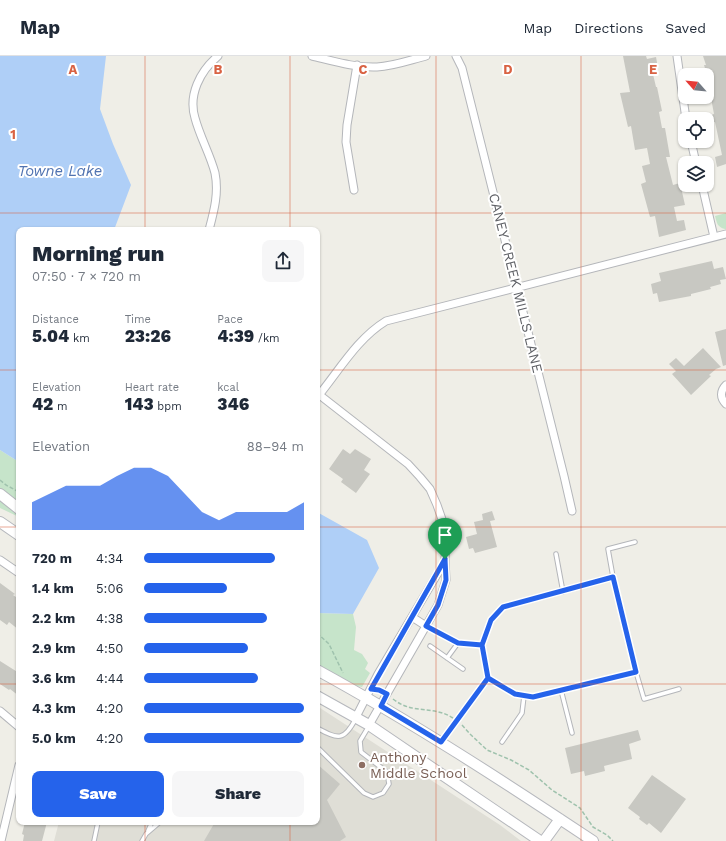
<!DOCTYPE html>
<meta charset="utf-8">
<style>
body{margin:0;font-family:"Work Sans",sans-serif;background:#f6f6f7;color:#1f2937;height:100vh;display:flex;flex-direction:column;font-size:15px;white-space:nowrap}
*{box-sizing:border-box;margin:0}
p{font-size:13px;color:#747a83}
.icon{flex:none;width:22px;height:22px;fill:none;stroke:currentColor;stroke-width:2;stroke-linecap:round;stroke-linejoin:round}
.map{position:relative;flex:1;overflow:hidden}
.sheet{position:absolute;left:16px;top:171px;width:304px;height:598px;display:flex;flex-direction:column;background:#fff;border-radius:8px;box-shadow:0 1px 3px #0004}
.sheet>*{flex:none}
.needle{width:26px;rotate:297deg}
.controls{position:absolute;left:678px;top:12px;display:grid;gap:8px}
.controls a{display:grid;place-items:center;width:36px;height:36px;border-radius:8px;background:#fff;box-shadow:0 1px 3px #0004;font-size:20px}
.pin{position:absolute;display:grid;place-items:center;width:34px;height:34px;color:#fff;margin:-41px -17px;border-radius:50% 50% 50% 0;rotate:-45deg;box-shadow:0 0 4px #0007}
.pin .icon{rotate:45deg}
.round{display:grid;place-items:center;flex:none;width:42px;height:42px;border-radius:8px;background:#f6f6f7}
.headline{display:flex;align-items:center;justify-content:space-between;height:68px;padding:0 16px}
h1{font-size:22px;font-weight:800;line-height:30px}
.stats{display:grid;grid-template-columns:repeat(3,1fr);gap:6px;height:68px;padding:4px 16px}
.stats div{display:grid;align-content:center}
.stats b{font-size:17px;font-weight:800}
.stats small{font-size:11px;font-weight:400}
.stats p{font-size:11px}
.chart{height:112px;padding:8px 16px}
.chart p{display:flex;justify-content:space-between}
.chart svg{width:100%;height:72px;margin-top:4px;fill:#2563eb;opacity:.7}
.action{display:flex;gap:8px;margin-top:auto;padding:8px 16px}
.action a{flex:1;height:46px;border-radius:8px;background:#2563eb;color:#fff;font-size:16px;font-weight:800;line-height:46px;text-align:center}
.action a+a{background:#f6f6f7;color:#1f2937}
ul{padding:0 16px;list-style:none;font-size:13px}
li{display:grid;grid-template-columns:64px 48px 1fr;align-items:center;height:30px}
li i{height:10px;border-radius:5px;background:#2563eb}
header{display:flex;align-items:center;gap:24px;box-sizing:border-box;height:56px;padding:0 20px;background:#fff;border-bottom:1px solid #e0e1e3}
header strong{font-size:19px}
nav{display:flex;gap:22px;margin-inline-start:auto;font-size:14px}
.map>svg:first-child{display:block}
.education{fill:#dfded6}
.green{fill:#c6e4ca}
.water{fill:#afcff7}
.building{fill:#c8c8c2}
.lines{fill:none;stroke-linecap:round;stroke-linejoin:round}
.lane-casing{stroke:#b4b6ba;stroke-width:5.5}
.street-casing{stroke:#b4b6ba;stroke-width:9}
.secondary-casing{stroke:#b6b8bd;stroke-width:12}
.path{stroke:#9fc2ad;stroke-width:1.5;stroke-dasharray:4 2;stroke-linecap:butt}
.lane{stroke:#fff;stroke-width:3.5}
.street{stroke:#fff;stroke-width:7}
.secondary{stroke:#fff;stroke-width:10}
.route-casing{stroke:#fff;stroke-width:8}
.route{stroke:#2563eb;stroke-width:5}
.grid{fill:none;stroke:#d96243;stroke-width:1;stroke-opacity:0.55}
.education-dot{fill:#8d6e63;stroke:#fff;stroke-width:1.5}
.labels{text-anchor:middle;stroke-width:4;stroke-linejoin:round;paint-order:stroke}
.street-label{font-size:14px;fill:#5f6166;stroke:#fff}
.education-label{font-size:14px;fill:#785e54;stroke:#fff;text-anchor:start}
.water-label{font-size:15px;font-style:italic;fill:#5073b1;stroke:#fff}
.grid-label{font-size:13px;text-anchor:middle;font-weight:bold;fill:#d96243;stroke:#fff;stroke-width:4;stroke-linejoin:round;paint-order:stroke}
</style>
<header>
<strong>Map</strong>
<nav><a>Map</a><a>Directions</a><a>Saved</a></nav>
</header>
<div class="map">
<svg width="726" height="785" viewBox="0 0 726 785">
<rect width="100%" height="100%" fill="#efeee7"/>
<path class="education" d="M317 650 500 769 521 785H54L59 766H317Z"/>
<path class="green" d="M726 157V173H725C717 171 717 167 715 160Z
M0 394 19 406V461L0 452Z
M317 557 353 558 356 571 354 594 362 598 368 607 365 613 370 617 362 631 357 630 317 610Z"/>
<path class="water" d="M0 0H106L100 53 113 88 131 129 114 174H19V406L0 394Z
M317 456 367 484 379 512 353 558 317 557Z"/>
<path class="building" d="M623 0H646L647 3 656 1 658 12 652 14 656 31H657L662 55 659 56 662 72H665L670 101H666L673 129 680 127 685 149 674 151 677 165 684 164 686 174 659 181 655 160 650 161 641 128 646 126 642 110 650 108 647 92 635 94 631 70 628 71 620 37 630 36Z
M703 0H726V108L717 111 715 101 722 99 715 66 707 68V60L714 58 711 42 707 43V19L704 9H706Z
M712 205 714 213 723 211 726 223 720 224 721 228 710 231 711 233 691 238V240L659 246 657 237 653 238 651 228 661 225 659 217Z
M726 273V309L723 310 715 276Z
M703 292 721 311 716 313 709 319 711 320 691 339 672 318 676 315 669 308 676 302 684 310Z
M343 393 350 398 355 393 371 403 364 414 370 418 356 437 341 426 343 423 329 413Z
M492 455 495 464 490 465 497 491 475 497 473 492 469 493 466 481 477 478 474 466 483 464 482 458Z
M0 527 15 538 13 539 19 543V574L9 566 7 569 0 564Z
M0 605 19 617V640L10 633 9 634 0 628Z
M638 674 641 684 629 688 632 703 604 710 605 715 585 720 584 715 571 718 565 692Z
M317 708 340 728 327 744 346 781 340 785H204L215 766H317Z
M652 719 686 743 661 777 649 767 647 769 639 763 640 761 628 752Z
M25 766H47L42 785H23L24 779 22 778Z"/>
<g class="lines">
<defs>
<path id="lane" d="M556 498 563 536
M613 521 608 493 635 486
M427 570 458 587 482 589 488 622 442 686
M482 589 491 563 503 551 613 521 636 616 533 641 515 638 488 622
M430 590 463 613
M447 602 458 587
M636 616 644 643 679 633
M561 634 572 677
M317 672C338 683 344 686 356 662
M502 686 522 657 524 640
M317 691 364 737 373 741 383 737 389 728 387 716 361 696 360 685 369 670
M148 775 152 766
M94 785 98 766
M142 785 146 778 160 766"/>
<path id="street" d="M312 0C333 5 356 12 377 11 394 10 410 4 426 0
M456 0 462 12 564 420 572 455
M677 0 686 63
M691 85 696 107
M702 129 714 181
M354 134 346 86 347 69 357 9
M209 174C214 155 219 137 215 117 210 98 200 81 195 62 188 39 200 15 218 0
M726 329C720 335 720 342 726 348
M317 337 408 408 420 421 430 433 437 449 444 469 446 489 445 503 446 524 438 549 369 669
M319 339C340 313 358 282 386 265L726 178
M0 504 19 517
M412 561 426 570
M0 655 19 671
M356 661 378 618 445 505
M1 785 19 709"/>
<path id="secondary" d="M0 438 19 453
M0 466 19 479
M317 614C412 666 503 725 593 785
M317 640 369 669 540 785
M544 785 560 763"/>
</defs>
<use href="#lane" class="lane-casing"/>
<use href="#street" class="street-casing"/>
<use href="#secondary" class="secondary-casing"/>
<path class="path" d="M0 424 6 429 19 436
M317 577 329 588 343 617
M393 643C413 659 433 649 453 662
M462 669 470 678 487 694 511 704 529 714 552 734 580 752 593 771 607 779 613 785"/>
<use href="#lane" class="lane"/>
<use href="#street" class="street"/>
<use href="#secondary" class="secondary"/>
</g>
<g class="lines">
<defs>
<path id="route" d="M445 503 371 633 379 634 387 638 381 650 441 686 488 622 482 589 491 564 503 551 613 521 636 616 533 641 515 638 488 622 482 589 458 587 426 570 438 549 446 524 445 503"/>
</defs>
<use href="#route" class="route-casing"/>
<use href="#route" class="route"/>
</g>
<path class="grid" d="M145 0V174M290 0V174M436 0V785M581 0V785M0 157H726M0 314H19M317 314H726M0 471H19M317 471H726M0 628H19M317 628H726M145 766V785M290 766V785"/>
<circle class="education-dot" cx="362" cy="709" r="4"/>
<g class="labels">
<g class="street-label">
<text transform="translate(516 227) rotate(76)" y="5">CANEY CREEK MILLS LANE</text>
</g>
<g class="education-label">
<text x="370" y="706">Anthony<tspan x="370" dy="16">Middle School</tspan></text>
</g>
<g class="water-label">
<text x="60" y="120">Towne Lake</text>
</g>
</g>
<g class="grid-label">
<text x="73" y="18">A</text>
<text x="218" y="18">B</text>
<text x="363" y="18">C</text>
<text x="508" y="18">D</text>
<text x="653" y="18">E</text>
<text x="13" y="83">1</text>
</g>
</svg>
<div class="controls">
<a><svg class="needle" viewBox="-14 -14 28 28"><path d="M0-13l5 13h-10z" fill="#e53935"/><path d="M0 13l5-13h-10z" fill="#747a83"/></svg></a>
<a><svg class="icon" aria-label="locate" viewBox="0 0 24 24"><circle cx="12" cy="12" r="6"/><path d="M12 2v4M12 18v4M2 12h4M18 12h4"/></svg></a>
<a><svg class="icon" aria-label="layers" viewBox="0 0 24 24"><path d="M12 4l9 5-9 5-9-5zM3 14l9 5 9-5"/></svg></a>
</div>
<div class="pin" style="left:445px;top:503px;background:#1e9e55"><svg class="icon" aria-label="arrive" viewBox="0 0 24 24"><path d="M6 21V4h12l-3 4 3 4H6"/></svg></div>
<section class="sheet">
<div class="headline"><div><h1>Morning run</h1><p>07:50 · 7 × 720 m</p></div><a class="round"><svg class="icon" aria-label="share" viewBox="0 0 24 24"><path d="M12 15V3M7 8l5-5 5 5M5 13v7h14v-7"/></svg></a></div>
<div class="stats">
<div><p>Distance</p><b>5.04<small> km</small></b></div>
<div><p>Time</p><b>23:26</b></div>
<div><p>Pace</p><b>4:39<small> /km</small></b></div>
</div>
<div class="stats">
<div><p>Elevation</p><b>42<small> m</small></b></div>
<div><p>Heart rate</p><b>143<small> bpm</small></b></div>
<div><p>kcal</p><b>346</b></div>
</div>
<div class="chart"><p><span>Elevation</span>88–94 m</p>
<svg viewBox="0 0 160 44" preserveAspectRatio="none"><path d="M0 44V27L10 22L20 17L30 17L40 17L50 11L60 6L70 6L80 11L90 22L100 33L110 38L120 33L130 33L140 33L150 33L160 27V44z"/></svg>
</div>
<ul>
<li><b>720 m</b>4:34<i style="width:82%"></i></li>
<li><b>1.4 km</b>5:06<i style="width:52%"></i></li>
<li><b>2.2 km</b>4:38<i style="width:77%"></i></li>
<li><b>2.9 km</b>4:50<i style="width:65%"></i></li>
<li><b>3.6 km</b>4:44<i style="width:71%"></i></li>
<li><b>4.3 km</b>4:20<i style="width:100%"></i></li>
<li><b>5.0 km</b>4:20<i style="width:100%"></i></li>
</ul>
<div class="action"><a>Save</a><a>Share</a></div>
</section>
</div>
